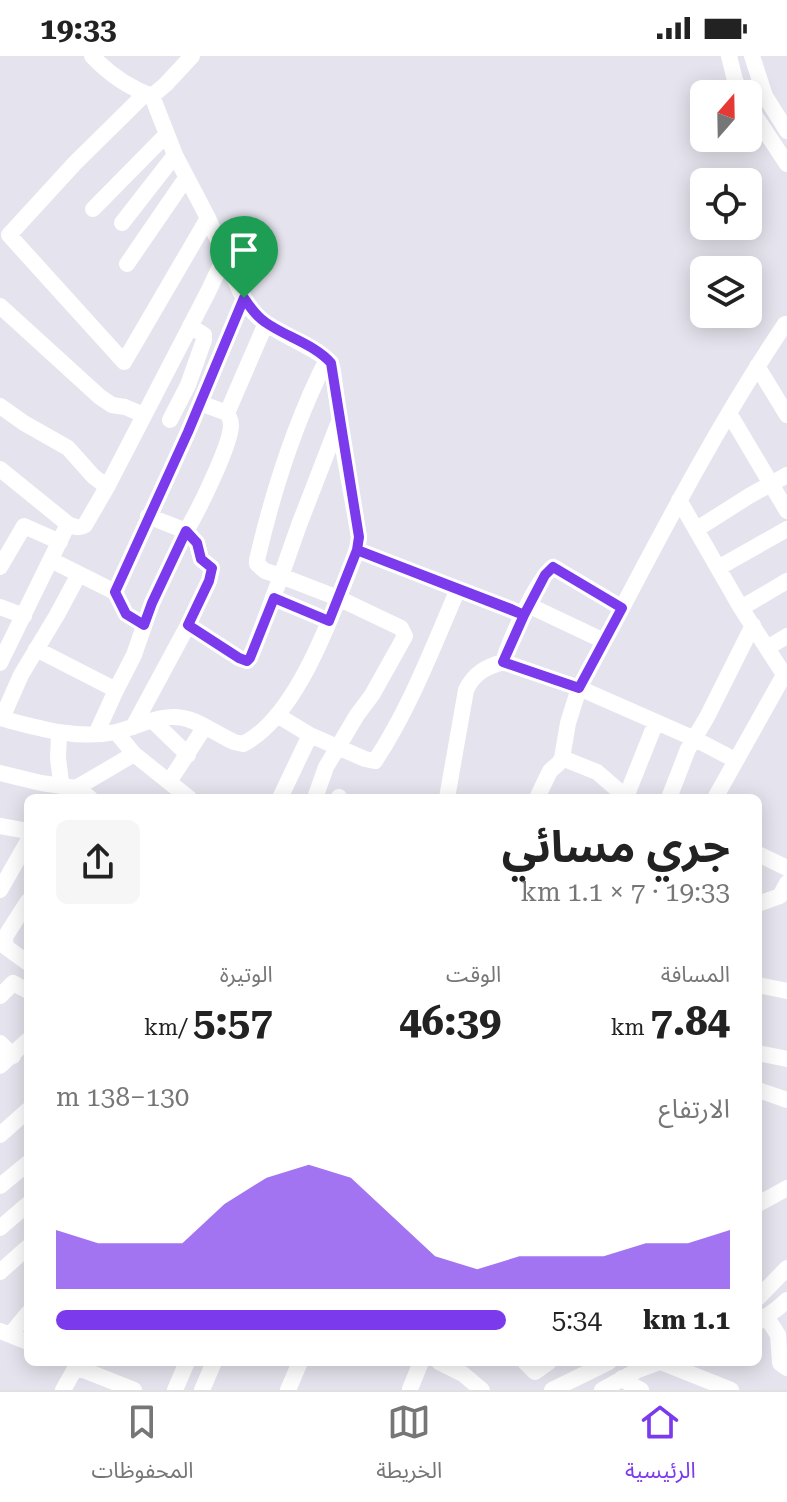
<!DOCTYPE html>
<html lang="ar">
<meta charset="utf-8">
<style>
body{margin:0;font-family:"Roboto Serif","Noto Sans Arabic",serif;background:#f6f6f6;color:#222;direction:rtl;height:100vh;display:flex;flex-direction:column;font-size:30px;white-space:nowrap}
*{box-sizing:border-box;margin:0}
p{font-size:26px;color:#767676}
.icon{flex:none;width:44px;height:44px;fill:none;stroke:currentColor;stroke-width:2;stroke-linecap:round;stroke-linejoin:round}
.map{position:relative;flex:1;overflow:hidden;direction:ltr}
.sheet{position:absolute;left:24px;top:738px;width:738px;height:572px;display:flex;flex-direction:column;background:#fff;border-radius:12px;box-shadow:0 4px 20px #0003;direction:rtl}
.sheet>*{flex:none}
.needle{width:52px;rotate:20deg}
.tools{position:absolute;left:690px;top:24px;display:grid;gap:16px}
.tools a{display:grid;place-items:center;width:72px;height:72px;border-radius:12px;background:#fff;box-shadow:0 4px 20px #0003;font-size:40px}
.pin{position:absolute;display:grid;place-items:center;width:68px;height:68px;color:#fff;margin:-82px -34px;border-radius:50% 50% 50% 0;rotate:-45deg;box-shadow:0 0 8px #0007}
.pin .icon{rotate:45deg}
.round{display:grid;place-items:center;flex:none;width:84px;height:84px;border-radius:12px;background:#f6f6f6}
.headline{display:flex;align-items:center;justify-content:space-between;height:136px;padding:0 32px}
h1{font-size:44px;font-weight:700;line-height:60px}
.figures{display:grid;grid-template-columns:repeat(3,1fr);gap:12px;height:136px;padding:8px 32px}
.figures div{display:grid;align-content:center}
.figures b{font-size:40px;font-weight:700}
.figures small{font-size:22px;font-weight:400}
.figures p{font-size:22px}
.chart{height:224px;padding:16px 32px}
.chart p{display:flex;justify-content:space-between}
.chart svg{width:100%;height:144px;margin-top:8px;fill:#7c3aed;opacity:.7}
ul{padding:0 32px;list-style:none;font-size:26px}
li{display:grid;grid-template-columns:128px 96px 1fr;align-items:center;height:60px}
li i{height:20px;border-radius:10px;background:#7c3aed}
.status{display:flex;justify-content:space-between;align-items:center;height:56px;padding:0 40px;background:#fff;direction:ltr}
.status svg{height:22px;fill:currentColor}
.tab-bar{display:flex;justify-content:space-around;align-items:center;height:112px;border-top:2px solid #e0e0e0;background:#fff;font-size:22px;color:#767676}
.tab-bar a{display:grid;justify-items:center;gap:4px}
.tab-bar .on{color:#7c3aed}
.map>svg:first-child{display:block}
.lines{fill:none;stroke-linecap:round;stroke-linejoin:round}
.minor{stroke:#fff;stroke-width:16}
.route-casing{stroke:#fff;stroke-width:16}
.route{stroke:#7c3aed;stroke-width:10}
</style>
<div class="status"><b>19:33</b><svg viewBox="0 0 49 12"><path d="M0 12V9h3v3zM5 12V6h3v6zM10 12V3h3v9zM15 12V0h3v12zM26 1h20v11H26zM47 4h2v5h-2z"/></svg></div>
<div class="map">
<svg width="787" height="1334" viewBox="0 0 787 1334">
<rect width="100%" height="100%" fill="#e5e3ed"/>
<g class="lines">
<path class="minor" d="M92 0C108 17 130 32 152 40L175 99 208 162 225 200
M729 0 735 24 741 38
M752 0 765 40 787 75
M145 38 75 107 9 179 124 306 208 162
M152 40 166 28 192 0
M748 49 787 108
M93 153 166 79
M122 167 175 99
M127 208 186 122
M0 250 100 341 112 349 125 351 144 359
M757 310 787 359
M200 347 227 357 266 267
M0 350 24 367 68 392 93 420 107 431
M729 357 787 455
M170 364 188 329 204 284V279L190 270
M0 413 68 468C75 471 79 473 85 469L107 431 208 236 225 200C233 218 240 240 253 256 269 275 306 287 327 303 295 366 273 435 257 504V508L265 515 281 520 299 469 340 363
M679 444 741 552
M697 473 749 440 787 419
M357 494 524 559
M51 504 115 536 126 558 144 569
M0 511 24 470 60 486
M553 511 622 552 579 632 503 606C510 584 536 524 553 511Z
M718 512 787 473
M787 525 741 552 787 623
M115 536 188 376 244 242
M274 542 329 565
M528 549 604 585
M0 551 24 560
M622 552C673 455 724 359 785 268L787 272
M188 569 209 525 212 512 201 503 197 487 186 475C197 457 231 389 231 369 231 363 229 362 227 357
M767 592 787 580
M36 593 116 634
M0 607 68 468
M277 659 310 679 365 703 375 705C410 652 433 591 458 533
M0 662C38 672 77 684 116 676 137 671 161 657 183 662 200 665 218 679 234 686L243 688C289 665 321 587 339 541 345 524 353 507 358 489L359 481 344 397 333 315 331 307 327 303
M2 662 21 619 57 559 79 518
M153 665 188 699
M133 671 188 569 239 602 247 605 253 595 281 520 338 542 401 572 405 580 372 639 357 659 326 711 315 742
M116 676 134 698 189 742
M59 677 58 702 63 742
M96 678 116 634 134 599 152 547 186 475 148 460
M0 717 41 727 76 732 90 742
M169 726 204 672
M76 732 134 698
M626 741 656 666
M280 742 310 679
M338 742 339 741
M447 742 466 634C474 617 486 611 503 606
M537 742 550 715 559 707 562 702
M627 742 597 716 562 702 568 667 579 632 695 683 735 704
M669 742 688 693 707 661 753 569
M715 742 784 619
M0 770 28 775
M758 798 787 812
M0 834 28 785
M28 845 5 881 6 891 28 907
M758 848 780 840 787 827
M758 929 787 935
M0 940 13 927 28 935
M0 987 13 1000
M758 997 787 1003
M0 1010 28 984
M758 1034 787 1044
M0 1079 28 1054
M0 1130 28 1107
M758 1148 787 1132
M0 1172 28 1148
M0 1216 28 1191
M758 1242 787 1212
M766 1260 778 1279 780 1307 787 1312
M760 1265 778 1252 787 1244
M0 1275 28 1286
M10 1279 28 1257
M439 1306 463 1318 482 1334
M525 1306 535 1316 549 1306
M661 1306 731 1334
M622 1322 631 1329 641 1334
M410 1333 421 1306
M63 1334 76 1311 134 1334
M175 1334 187 1306
M202 1334 214 1306
M288 1334 300 1306
M552 1334 609 1306
M602 1334 638 1314 660 1306"/>
</g>
<g class="lines">
<defs>
<path id="route" d="M244 242 188 376 115 536 126 558 144 569 152 547 186 475 197 487 201 503 212 512 209 525 188 569 239 602 247 605 250 602 274 542 329 565 357 494 524 559 503 606 579 632 622 552 553 511 545 519 524 559 511 553 357 494 359 481 331 307C314 288 286 281 265 266 256 260 250 251 244 242"/>
</defs>
<use href="#route" class="route-casing"/>
<use href="#route" class="route"/>
</g>
</svg>
<div class="tools">
<a><svg class="needle" viewBox="-14 -14 28 28"><path d="M0-13l5 13h-10z" fill="#e53935"/><path d="M0 13l5-13h-10z" fill="#767676"/></svg></a>
<a><svg class="icon" aria-label="locate" viewBox="0 0 24 24"><circle cx="12" cy="12" r="6"/><path d="M12 2v4M12 18v4M2 12h4M18 12h4"/></svg></a>
<a><svg class="icon" aria-label="layers" viewBox="0 0 24 24"><path d="M12 4l9 5-9 5-9-5zM3 14l9 5 9-5"/></svg></a>
</div>
<div class="pin" style="left:244px;top:242px;background:#1e9e55"><svg class="icon" aria-label="arrive" viewBox="0 0 24 24"><path d="M6 21V4h12l-3 4 3 4H6"/></svg></div>
<section class="sheet">
<div class="headline"><div><h1>جري مسائي</h1><p>19:33 · 7 × 1.1 km</p></div><a class="round"><svg class="icon" aria-label="share" viewBox="0 0 24 24"><path d="M12 15V3M7 8l5-5 5 5M5 13v7h14v-7"/></svg></a></div>
<div class="figures">
<div><p>المسافة</p><b>7.84<small> km</small></b></div>
<div><p>الوقت</p><b>46:39</b></div>
<div><p>الوتيرة</p><b>5:57<small> /km</small></b></div>
</div>
<div class="chart"><p><span>الارتفاع</span>130–138 m</p>
<svg viewBox="0 0 160 44" preserveAspectRatio="none"><path d="M0 44V26L10 30L20 30L30 30L40 18L50 10L60 6L70 10L80 22L90 34L100 38L110 34L120 34L130 34L140 30L150 30L160 26V44z"/></svg>
</div>
<ul>
<li><b>1.1 km</b>5:34<i style="width:100%"></i></li>
</ul>
</section>
</div>
<nav class="tab-bar">
<a class="on"><svg class="icon" aria-label="home" viewBox="0 0 24 24"><path d="M3 11l9-7 9 7M6 9v11h12V9"/></svg>الرئيسية</a>
<a><svg class="icon" aria-label="map" viewBox="0 0 24 24"><path d="M3 6l6-2 6 2 6-2v14l-6 2-6-2-6 2zM9 4v14M15 6v14"/></svg>الخريطة</a>
<a><svg class="icon" aria-label="saved" viewBox="0 0 24 24"><path d="M7 4h10v16l-5-4-5 4z"/></svg>المحفوظات</a>
</nav>
